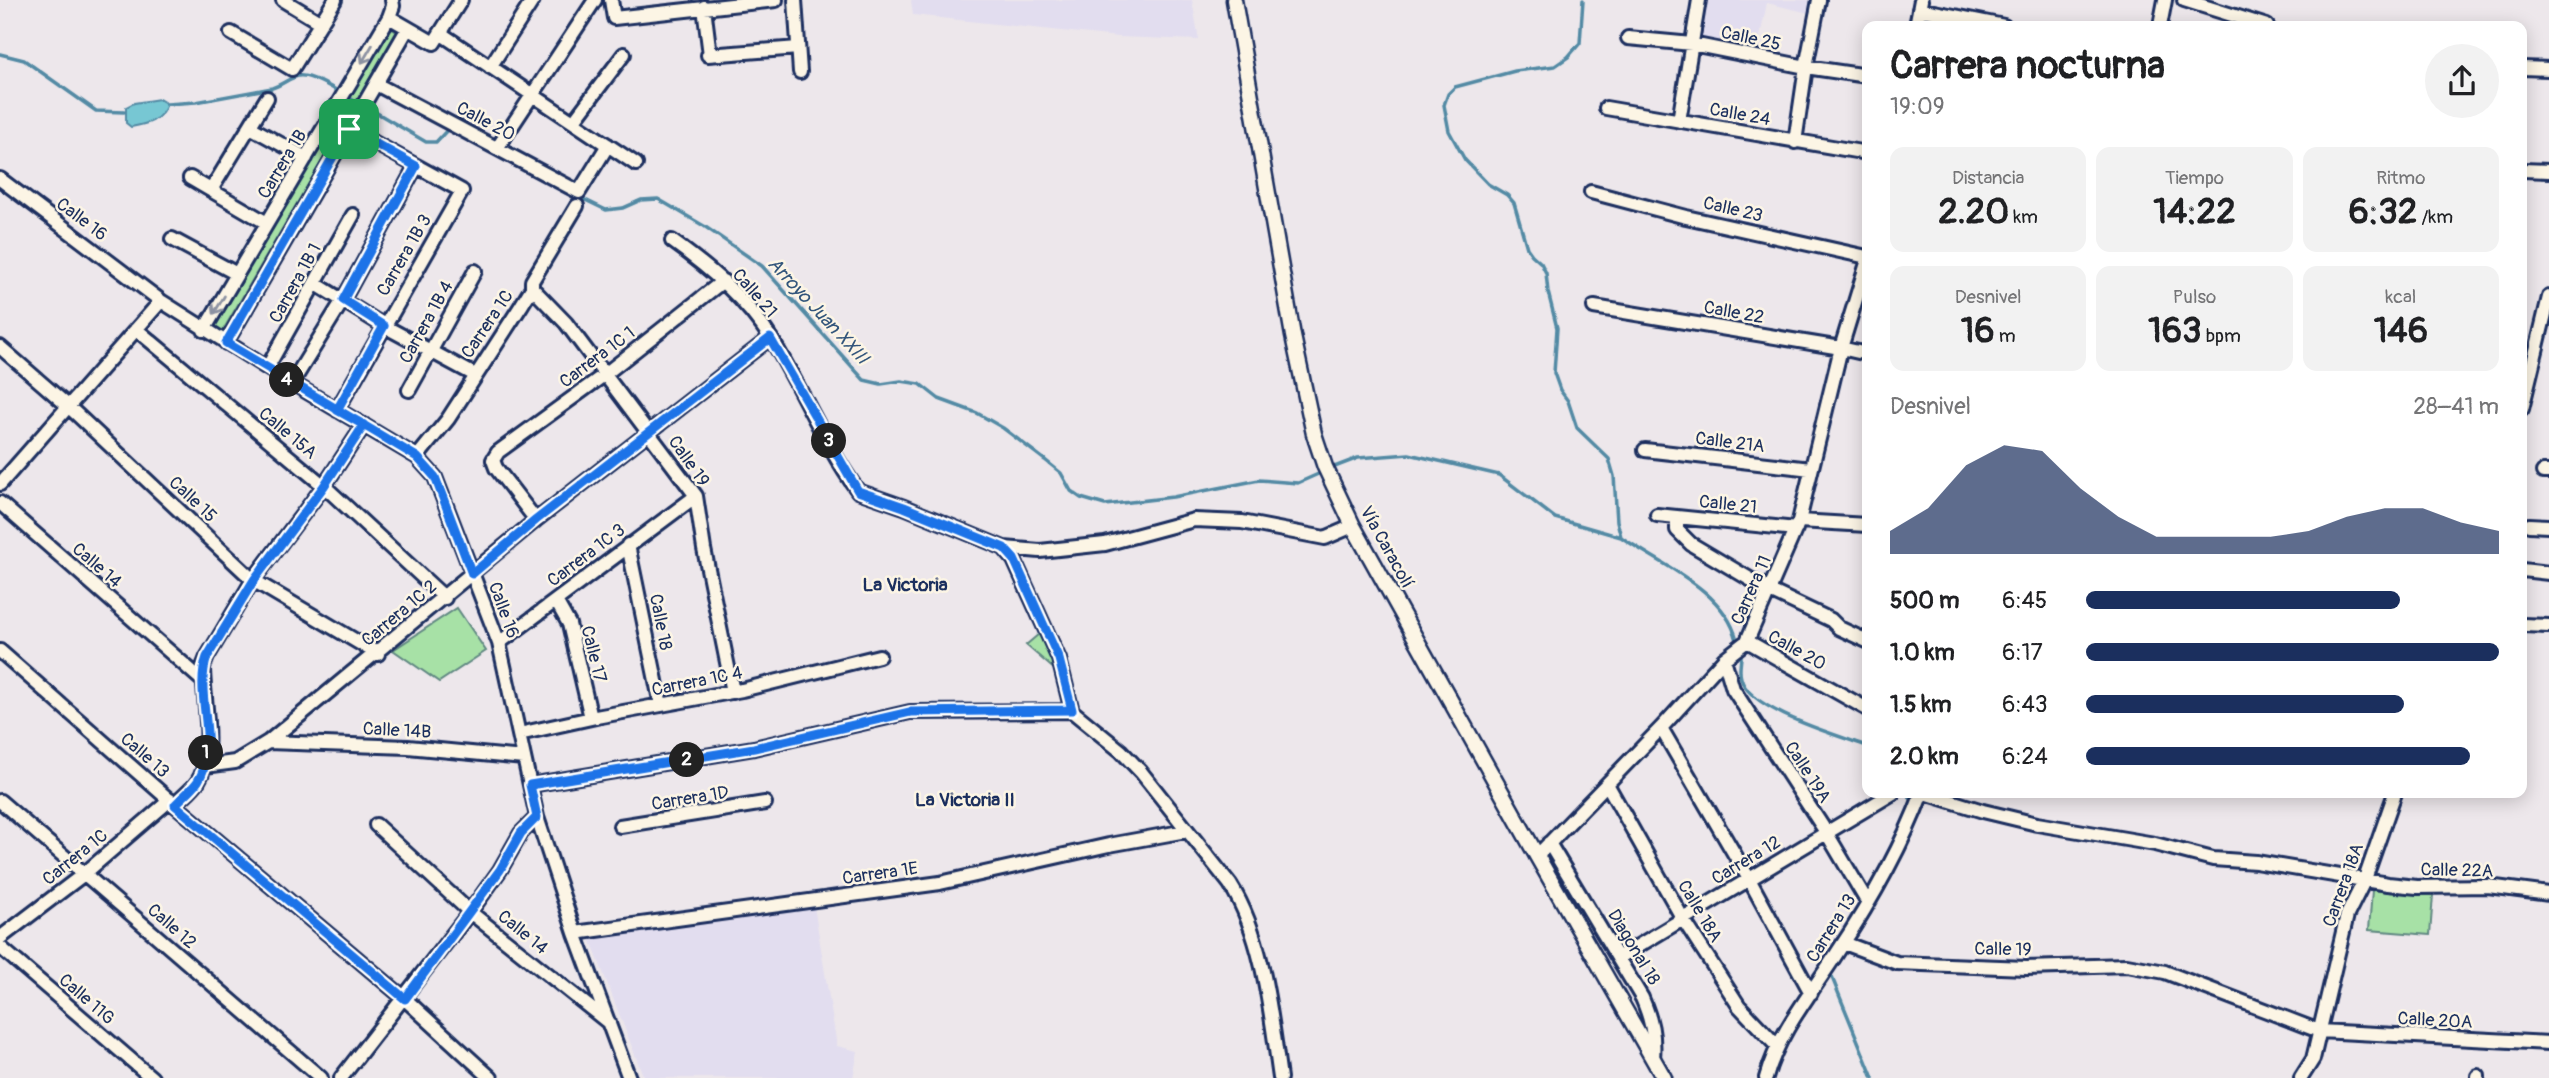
<!DOCTYPE html>
<html lang="es">
<meta charset="utf-8">
<style>
body{margin:0;font-family:Pangolin,sans-serif;background:#f2f2f2;color:#202124;height:100vh;display:flex;flex-direction:column;font-size:26px;white-space:nowrap}
*{box-sizing:border-box;margin:0}
p{font-size:23px;color:#757577}
.icon{flex:none;width:38px;height:38px;fill:none;stroke:currentColor;stroke-width:2;stroke-linecap:round;stroke-linejoin:round}
.map{position:relative;flex:1;overflow:hidden}
.sheet{position:absolute;left:1862px;top:21px;width:665px;height:777px;display:flex;flex-direction:column;background:#fff;border-radius:14px;box-shadow:0 4px 18px #0003}
.sheet>*{flex:none}
.pin{position:absolute;display:grid;place-items:center;width:60px;height:60px;color:#fff;margin:-30px;border-radius:14px;box-shadow:0 4px 10px #0006}
.km{position:absolute;width:35px;height:35px;margin:-18px;border-radius:50%;background:#222;color:#fff;font-size:19px;line-height:35px;text-align:center}
.round{display:grid;place-items:center;flex:none;width:74px;height:74px;border-radius:37px;background:#f2f2f2}
.head{display:flex;align-items:center;justify-content:space-between;height:119px;padding:0 28px}
h1{font-size:38px;font-weight:700;line-height:52px}
.stats{display:grid;grid-template-columns:repeat(3,1fr);gap:10px;height:119px;padding:7px 28px}
.stats div{display:grid;align-content:center;border-radius:14px;background:#f2f2f2;text-align:center}
.stats b{font-size:35px;font-weight:700}
.stats small{font-size:19px;font-weight:400}
.stats p{font-size:19px}
.chart{height:196px;padding:14px 28px}
.chart p{display:flex;justify-content:space-between}
.chart svg{width:100%;height:126px;margin-top:7px;fill:#1b2f5e;opacity:.7}
ul{padding:0 28px;list-style:none;font-size:23px}
li{display:grid;grid-template-columns:112px 84px 1fr;align-items:center;height:52px}
li i{height:18px;border-radius:9px;background:#1b2f5e}
.map>svg:first-child{display:block}
.built{fill:#e2ddef}
.green{fill:#a7e1a6;stroke:#618882;stroke-width:2}
.water{fill:#77c7d3;stroke:#528aa4;stroke-width:2}
.lines{fill:none;stroke-linecap:round;stroke-linejoin:round}
.stream{stroke:#528aa4;stroke-width:3.5}
.minor-casing{stroke:#1b2f5e;stroke-width:18}
.major-casing{stroke:#1b2f5e;stroke-width:19}
.minor{stroke:#fcf5e5;stroke-width:12}
.major{stroke:#fcf5e5;stroke-width:14}
.oneway{stroke:#8c92a2}
.route-casing{stroke:#fff;stroke-width:14}
.route{stroke:#1a73e8;stroke-width:9}
.labels{text-anchor:middle;stroke-width:5;stroke-linejoin:round;paint-order:stroke}
.street-label{font-size:18px;fill:#1b2f5e;stroke:#fcf5e5}
.water-label{font-size:19px;font-style:italic;fill:#32557b;stroke:#fcf5e5}
.neighbourhood-label{font-size:19px;font-weight:bold;fill:#1b2f5e;stroke:#fcf5e5}
</style>
<div class="map">
<svg width="2549" height="1078" viewBox="0 0 2549 1078">
<rect width="100%" height="100%" fill="#ede7eb"/>
<filter id="ink" filterUnits="userSpaceOnUse"><feTurbulence type="fractalNoise" baseFrequency=".0143" numOctaves="2"/><feDisplacementMap in="SourceGraphic" scale="14" xChannelSelector="R" yChannelSelector="G"/><feConvolveMatrix kernelMatrix="1 2 1 2 8 2 1 2 1" color-interpolation-filters="sRGB"/></filter>
<g filter="url(#ink)">
<path class="built" d="M911 0H1192L1199 40 1118 37 913 15Z
M1704 0H1816L1813 14 1767 3 1757 51 1697 41Z
M814 906 837 1046 858 1051 853 1078H644L589 936Z"/>
<path class="green" d="M390 28 397 32 222 332 215 327Z
M457 608 486 651 439 682 393 650Z
M1039 634 1059 665 1055 670 1026 645Z
M2372 890 2433 895 2430 935 2369 930Z"/>
<path class="water" d="M159 99 167 104C161 121 147 124 131 127L126 123V107L134 103Z"/>
<g class="lines">
<path class="stream" d="M1583 0 1580 43 1568 57 1555 66 1515 71 1455 87 1448 94 1444 105 1449 131 1465 160 1488 184 1507 195 1514 203 1527 248 1532 255 1541 263 1546 273 1548 292 1557 328 1554 373 1560 390 1568 401 1577 428 1609 459 1614 476 1617 521 1621 537C1660 564 1724 589 1737 640
M0 54 24 60 96 111 124 112
M167 104 196 102 272 88C282 85 289 78 298 76 313 73 346 97 360 104
M367 107 426 142H436L450 127
M577 196 606 210 623 208 641 200 658 199 704 226 762 266 864 380 881 384 901 381 920 384 939 399 977 413 1003 428 1045 460 1061 473 1071 491 1081 498 1105 505 1173 497 1259 480 1298 483 1325 471
M1332 468 1358 458 1409 454 1499 475 1555 518 1621 537
M1741 651C1742 660 1738 669 1741 678 1748 710 1837 735 1867 746
M1908 794 1914 804
M1831 975 1873 1078"/>
<defs>
<path id="minor" d="M283 0 321 23
M611 0 614 18 776 0
M795 0 800 72
M2184 0 2267 26
M704 7 710 55
M1919 9 2004 26
M389 17 434 43 461 0
M1916 26 1921 0
M2160 26 2165 0
M231 33 292 69 335 0
M440 33 636 164
M1628 38 1692 44 1806 67 1867 76
M708 55 798 48
M490 67 533 0
M2522 68 2549 69
M376 84 579 192 608 145
M1606 108 1867 153
M1679 121 1699 0
M573 122 624 54
M250 127 306 158
M1795 142 1806 67 1819 0
M498 147 595 0
M2522 170 2549 171
M190 178 267 223
M0 179 161 301 267 368 417 457 435 477 499 643 537 817 575 933 629 1078
M211 190 267 98
M1591 192 1686 217 1867 257
M172 239 237 274
M672 241C711 269 746 299 772 340 802 389 824 444 858 491L904 507 1004 548 1014 560 1059 659 1072 711 1121 751 1141 772 1230 884C1264 938 1271 1016 1280 1078
M316 284 384 326 475 375
M532 288 566 323 696 496 704 549 733 692
M1594 307 1841 348 1867 354
M136 329 324 486 445 598
M204 330 389 17 393 6 392 0
M226 343 408 28
M0 347 68 406 253 580 378 654
M267 368 353 215
M292 383 343 300 416 166
M409 390 475 271
M2522 409 2549 297
M337 410 462 191 349 129
M1645 450 1811 469
M417 457 448 419 521 306 532 288V281L577 206
M2543 472H2549
M0 484 161 301
M0 503 203 681
M1657 515 1796 529
M1677 517V530L1691 544 1770 591 1831 620 1839 628 1867 641
M536 520 496 468 493 460 498 452 604 375 723 281
M1799 521 1867 525
M2529 525 2549 526
M628 545 661 705
M1004 548 1040 551 1105 544 1194 520 1242 522 1325 538 1353 526
M2522 570 2549 573
M556 601 569 624 591 718
M2522 625 2549 626
M1747 641 1867 709
M499 643 696 496
M0 651 175 805 405 999 491 1078
M1724 659 1733 689 1826 832 1868 903
M1661 728 1749 879 1811 993
M519 734 596 717 742 690 879 656
M268 742 408 747 524 758
M205 766 235 762 268 742 536 520 770 338
M1607 784 1683 919 1739 1006 1777 1046
M530 785 754 748 910 712 1072 711
M1925 793 1983 811 2037 824 2155 844 2213 859 2256 862 2388 884 2417 887 2488 886 2549 894
M0 801 321 1078
M175 805C182 797 192 790 198 781 216 753 203 700 203 667L207 657 253 580 324 486 364 425
M376 825 470 912 609 1023
M620 826 765 803
M1549 843 1642 998C1651 1019 1655 1035 1653 1058
M1537 856 1661 728 1724 659 1747 641 1799 521 1841 348 1867 263
M575 933 940 883 1109 845 1186 831
M0 938 84 874 170 800
M1844 943 1897 963 2026 968 2127 965 2165 972 2319 1031 2549 1043
M0 947 152 1078
M1618 958 1893 793
M2478 1076V1078
M341 1078 470 912 500 870 521 833 537 817
M1766 1078C1779 1031 1811 994 1837 953 1870 903 1901 849 1922 793
M2301 1078 2313 1059 2347 915 2365 879 2395 793"/>
<path id="major" d="M1234 0 1293 336 1314 434 1325 467 1353 526 1537 856 1664 1078"/>
</defs>
<use href="#minor" class="minor-casing"/>
<use href="#major" class="major-casing"/>
<use href="#minor" class="minor"/>
<use href="#major" class="major"/>
</g>
<defs><path id="oneway-shaft" d="M-6 0H5M1.5-3L5.5 0L1.5 3" fill="none" stroke-width="1.6" stroke-linecap="round" stroke-linejoin="round" transform="scale(1.75)"/></defs>
<g class="oneway">
<use href="#oneway-shaft" transform="translate(367 54) rotate(121)"/>
<use href="#oneway-shaft" transform="translate(219 305) rotate(121)"/>
</g>
</g>
<g class="lines" filter="url(#ink)">
<defs>
<path id="route" d="M349 129 416 166 343 300 384 326 337 410 364 425 324 486 254 580 207 657C193 696 221 744 198 781 192 790 182 797 175 805L405 999 500 870 521 833 537 817 530 785 754 748 910 712 1072 710 1059 659 1014 559 1004 548 904 507 858 491 770 338 536 520 472 574 435 477 417 457 226 343 349 129"/>
</defs>
<use href="#route" class="route-casing"/>
<use href="#route" class="route"/>
</g>
<g class="labels">
<g class="street-label">
<text transform="translate(1751 38) rotate(12)" y="6">Calle 25</text>
<text transform="translate(1740 114) rotate(10)" y="6">Calle 24</text>
<text transform="translate(486 121) rotate(28)" y="6">Calle 20</text>
<text transform="translate(282 164) rotate(-59)" y="6">Carrera 1B</text>
<text transform="translate(1733 209) rotate(13)" y="6">Calle 23</text>
<text transform="translate(82 219) rotate(37)" y="6">Calle 16</text>
<text transform="translate(404 255) rotate(-60)" y="6">Carrera 1B 3</text>
<text transform="translate(295 283) rotate(-61)" y="6">Carrera 1B 1</text>
<text transform="translate(755 293) rotate(49)" y="6">Calle 21</text>
<text transform="translate(1734 312) rotate(10)" y="6">Calle 22</text>
<text transform="translate(426 322) rotate(-61)" y="6">Carrera 1B 4</text>
<text transform="translate(487 324) rotate(-56)" y="6">Carrera 1C</text>
<text transform="translate(597 357) rotate(-37)" y="6">Carrera 1C 1</text>
<text transform="translate(288 433) rotate(40)" y="6">Calle 15A</text>
<text transform="translate(1730 442) rotate(7)" y="6">Calle 21A</text>
<text transform="translate(689 461) rotate(55)" y="6">Calle 19</text>
<text transform="translate(193 499) rotate(43)" y="6">Calle 15</text>
<text transform="translate(1728 504) rotate(6)" y="6">Calle 21</text>
<text transform="translate(1387 547) rotate(61)" y="6">Vía Caracolí</text>
<text transform="translate(586 555) rotate(-37)" y="6">Carrera 1C 3</text>
<text transform="translate(97 565) rotate(41)" y="6">Calle 14</text>
<text transform="translate(1751 590) rotate(-66)" y="6">Carrera 11</text>
<text transform="translate(504 610) rotate(70)" y="6">Calle 16</text>
<text transform="translate(399 613) rotate(-40)" y="6">Carrera 1C 2</text>
<text transform="translate(661 622) rotate(79)" y="6">Calle 18</text>
<text transform="translate(1797 650) rotate(29)" y="6">Calle 20</text>
<text transform="translate(594 654) rotate(76)" y="6">Calle 17</text>
<text transform="translate(697 681) rotate(-11)" y="6">Carrera 1C 4</text>
<text transform="translate(397 730) rotate(3)" y="6">Calle 14B</text>
<text transform="translate(145 755) rotate(41)" y="6">Calle 13</text>
<text transform="translate(1808 772) rotate(57)" y="6">Calle 19A</text>
<text transform="translate(690 798) rotate(-9)" y="6">Carrera 1D</text>
<text transform="translate(75 857) rotate(-39)" y="6">Carrera 1C</text>
<text transform="translate(1746 860) rotate(-31)" y="6">Carrera 12</text>
<text transform="translate(2457 870) rotate(1)" y="6">Calle 22A</text>
<text transform="translate(880 873) rotate(-8)" y="6">Carrera 1E</text>
<text transform="translate(2343 885) rotate(-70)" y="6">Carrera 18A</text>
<text transform="translate(1700 911) rotate(59)" y="6">Calle 18A</text>
<text transform="translate(172 926) rotate(41)" y="6">Calle 12</text>
<text transform="translate(1831 928) rotate(-58)" y="6">Carrera 13</text>
<text transform="translate(523 932) rotate(39)" y="6">Calle 14</text>
<text transform="translate(1634 947) rotate(59)" y="6">Diagonal 18</text>
<text transform="translate(2003 949) rotate(1)" y="6">Calle 19</text>
<text transform="translate(87 999) rotate(41)" y="6">Calle 11G</text>
<text transform="translate(2435 1020) rotate(3)" y="6">Calle 20A</text>
</g>
<g class="water-label">
<text transform="translate(819 310) rotate(47)" y="7">Arroyo Juan XXIII</text>
</g>
<g class="neighbourhood-label">
<text x="905" y="591">La Victoria</text>
<text x="965" y="806">La Victoria II</text>
</g>
</g>
</svg>
<div class="pin" style="left:349px;top:129px;background:#1e9e55"><svg class="icon" aria-label="arrive" viewBox="0 0 24 24"><path d="M6 21V4h12l-3 4 3 4H6"/></svg></div>
<b class="km" style="left:206px;top:753px">1</b>
<b class="km" style="left:687px;top:760px">2</b>
<b class="km" style="left:829px;top:441px">3</b>
<b class="km" style="left:287px;top:380px">4</b>
<section class="sheet">
<div class="head"><div><h1>Carrera nocturna</h1><p>19:09</p></div><a class="round"><svg class="icon" aria-label="share" viewBox="0 0 24 24"><path d="M12 15V3M7 8l5-5 5 5M5 13v7h14v-7"/></svg></a></div>
<div class="stats">
<div><p>Distancia</p><b>2.20<small> km</small></b></div>
<div><p>Tiempo</p><b>14:22</b></div>
<div><p>Ritmo</p><b>6:32<small> /km</small></b></div>
</div>
<div class="stats">
<div><p>Desnivel</p><b>16<small> m</small></b></div>
<div><p>Pulso</p><b>163<small> bpm</small></b></div>
<div><p>kcal</p><b>146</b></div>
</div>
<div class="chart"><p><span>Desnivel</span>28–41 m</p>
<svg viewBox="0 0 160 44" preserveAspectRatio="none"><path d="M0 44V36L10 28L20 13L30 6L40 8L50 21L60 31L70 38L80 38L90 38L100 38L110 36L120 31L130 28L140 28L150 33L160 36V44z"/></svg>
</div>
<ul>
<li><b>500 m</b>6:45<i style="width:76%"></i></li>
<li><b>1.0 km</b>6:17<i style="width:100%"></i></li>
<li><b>1.5 km</b>6:43<i style="width:77%"></i></li>
<li><b>2.0 km</b>6:24<i style="width:93%"></i></li>
</ul>
</section>
</div>
